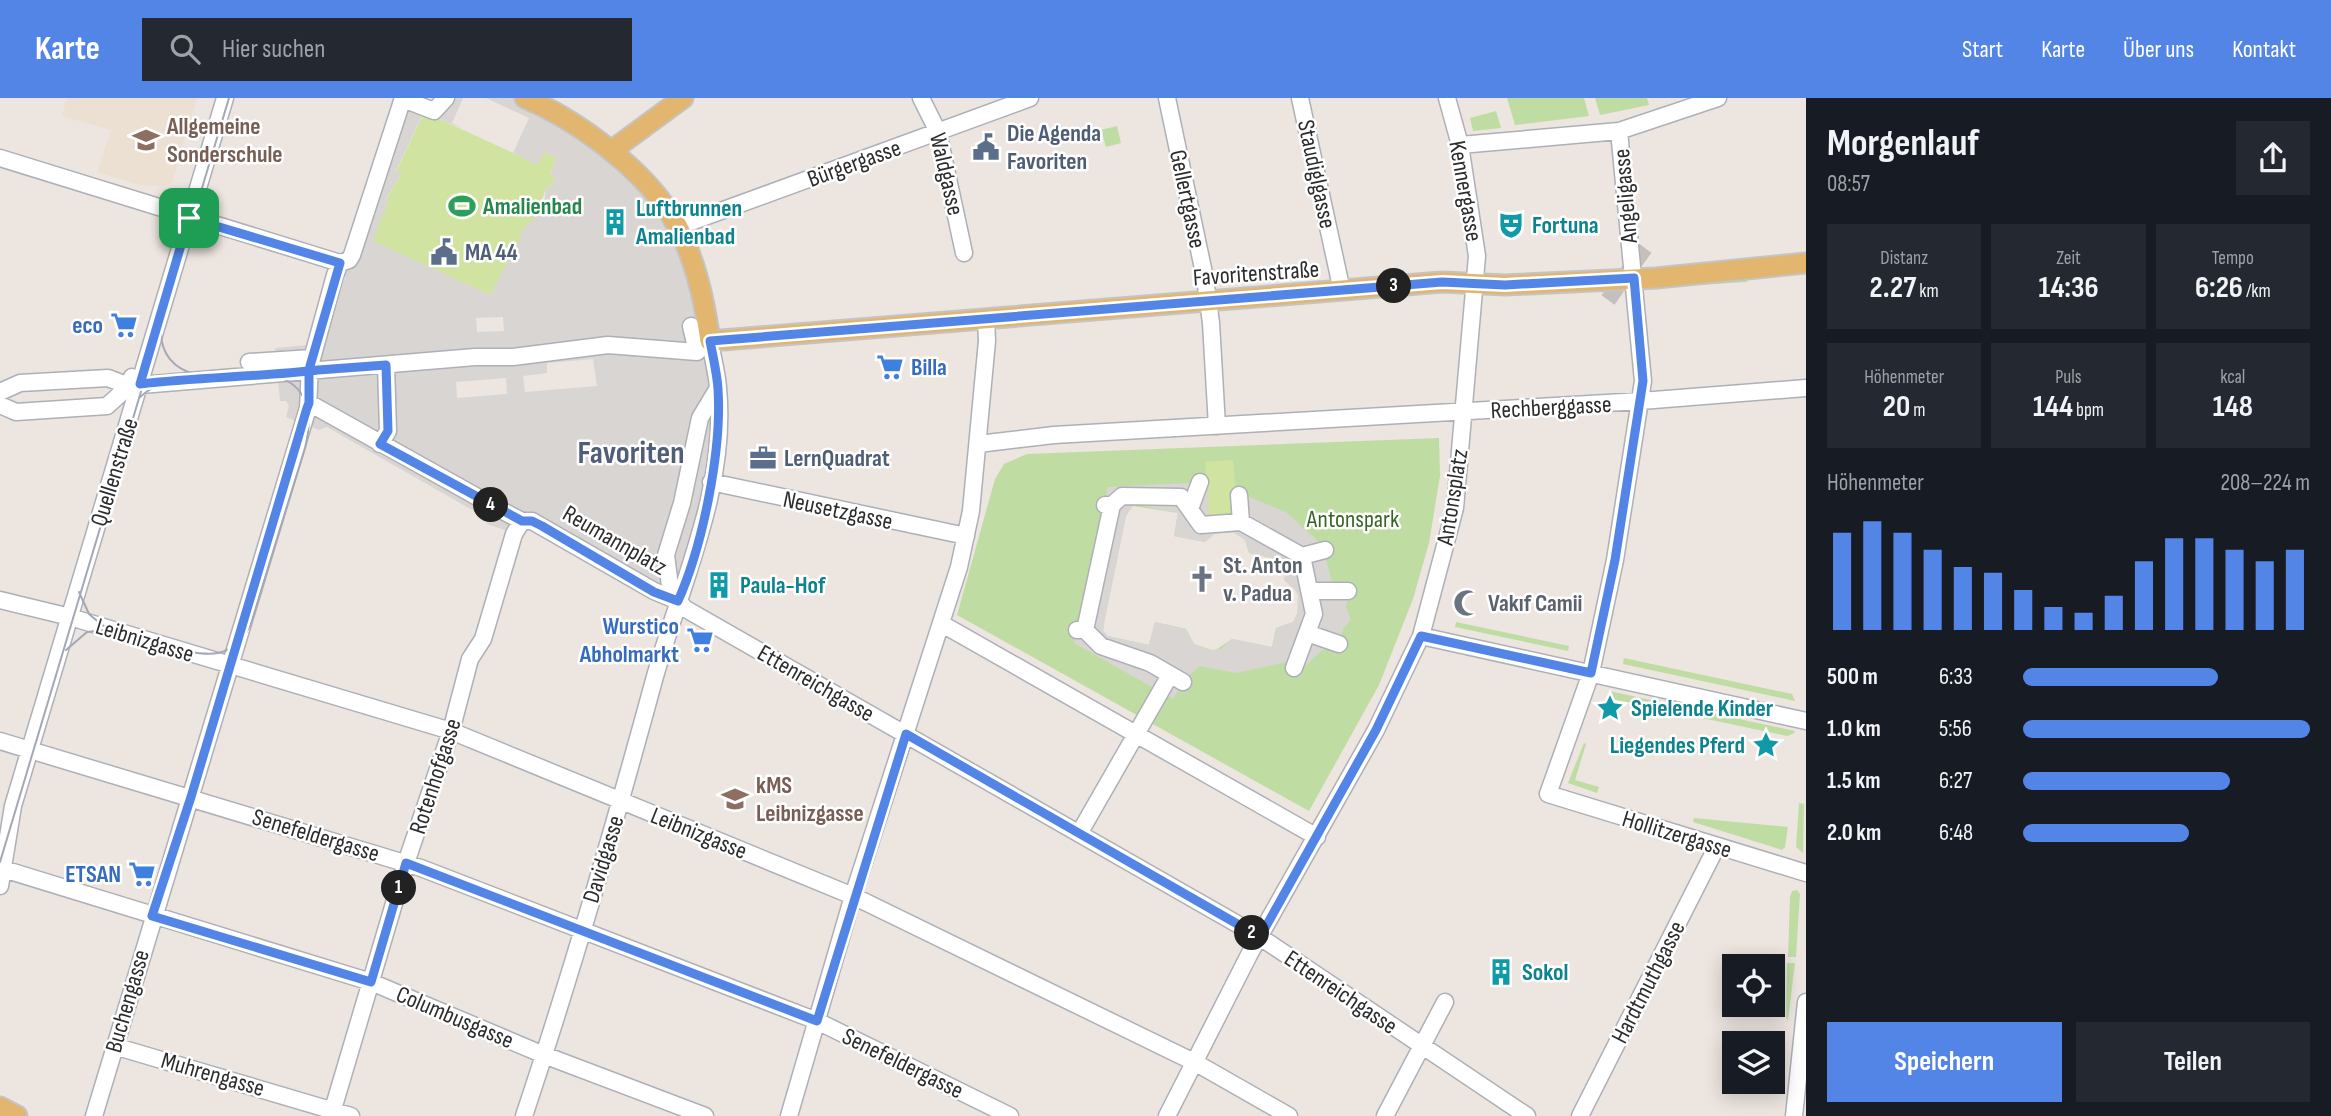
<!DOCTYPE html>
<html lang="de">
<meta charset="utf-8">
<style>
body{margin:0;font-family:"Sofia Sans Condensed",sans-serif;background:#242831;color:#f1f3f6;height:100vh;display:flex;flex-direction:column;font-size:26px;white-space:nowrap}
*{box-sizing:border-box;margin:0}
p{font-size:23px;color:#9ea1a6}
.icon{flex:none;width:38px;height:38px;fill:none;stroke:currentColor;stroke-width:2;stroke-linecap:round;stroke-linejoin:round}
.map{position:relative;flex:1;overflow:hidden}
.panel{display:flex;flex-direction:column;background:#171b24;width:525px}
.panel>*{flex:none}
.controls{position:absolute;left:1722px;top:856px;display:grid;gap:14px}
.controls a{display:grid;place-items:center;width:63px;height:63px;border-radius:0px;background:#171b24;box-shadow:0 4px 18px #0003;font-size:35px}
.pin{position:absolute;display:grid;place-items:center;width:60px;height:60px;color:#fff;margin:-30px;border-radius:14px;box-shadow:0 4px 10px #0006}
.km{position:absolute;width:35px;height:35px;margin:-18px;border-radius:50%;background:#222;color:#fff;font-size:19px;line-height:35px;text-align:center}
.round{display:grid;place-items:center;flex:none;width:74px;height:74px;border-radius:0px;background:#242831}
.headline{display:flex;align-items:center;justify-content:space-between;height:119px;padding:0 21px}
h1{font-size:38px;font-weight:700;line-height:52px}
.stats{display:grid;grid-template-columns:repeat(3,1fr);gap:10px;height:119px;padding:7px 21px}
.stats div{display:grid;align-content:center;border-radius:0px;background:#242831;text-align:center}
.stats b{font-size:30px;font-weight:700}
.stats small{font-size:19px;font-weight:400}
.stats p{font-size:19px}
.chart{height:196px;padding:14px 21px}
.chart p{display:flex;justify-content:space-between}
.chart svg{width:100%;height:126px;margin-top:7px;stroke:#5385e7;stroke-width:6}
.button{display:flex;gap:14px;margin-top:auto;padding:14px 21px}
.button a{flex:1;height:80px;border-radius:0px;background:#5385e7;color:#fff;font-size:28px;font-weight:700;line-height:80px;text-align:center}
.button a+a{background:#242831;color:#f1f3f6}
ul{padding:0 21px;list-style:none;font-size:23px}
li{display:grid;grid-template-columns:112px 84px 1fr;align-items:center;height:52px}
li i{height:18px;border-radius:9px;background:#5385e7}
header{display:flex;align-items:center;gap:42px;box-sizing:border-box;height:98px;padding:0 35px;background:#5385e7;color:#fff}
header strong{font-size:33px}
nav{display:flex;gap:38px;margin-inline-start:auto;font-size:24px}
.search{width:490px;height:63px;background:#242831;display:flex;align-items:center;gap:18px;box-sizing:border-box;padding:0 24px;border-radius:0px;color:#9ea1a6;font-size:26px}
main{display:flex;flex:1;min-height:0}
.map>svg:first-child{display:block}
.education{fill:#ece0d2}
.green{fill:#bfdda3;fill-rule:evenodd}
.pitch{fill:#d0e3a0}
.plaza{fill:#d9d5d3;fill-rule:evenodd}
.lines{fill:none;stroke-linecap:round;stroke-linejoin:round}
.minor-tunnel{stroke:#c6c0bc;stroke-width:16;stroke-dasharray:16 8;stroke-linecap:butt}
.minor-casing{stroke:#adb0b7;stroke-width:19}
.major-casing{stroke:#c4c4c4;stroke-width:23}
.minor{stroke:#fff;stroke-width:16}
.major{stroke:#e2b66f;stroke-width:19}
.tram{stroke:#a3a8b4;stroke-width:2}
.route-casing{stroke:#fff;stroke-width:14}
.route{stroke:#5385e7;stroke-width:9}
.labels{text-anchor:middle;stroke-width:5;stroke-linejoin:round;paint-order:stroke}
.education-label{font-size:24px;font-weight:bold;fill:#785e54;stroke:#fff;text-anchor:start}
.service-label{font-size:24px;font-weight:bold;fill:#4e5e75;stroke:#fff;text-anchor:start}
.street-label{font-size:24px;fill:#2c2c2c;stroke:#fff}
.leisure-label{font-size:24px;font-weight:bold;fill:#27864d;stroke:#fff;text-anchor:start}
.culture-label{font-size:24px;font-weight:bold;fill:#0d838f;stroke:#fff;text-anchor:start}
.shop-label{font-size:24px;font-weight:bold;fill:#366cbe;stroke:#fff;text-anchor:end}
.park-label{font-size:24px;fill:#3a6323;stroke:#fff}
.worship-label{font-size:24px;font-weight:bold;fill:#5b616d;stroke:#fff;text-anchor:start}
.district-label{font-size:32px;font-weight:bold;fill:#515e79;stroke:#fff}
</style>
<header>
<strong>Karte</strong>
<div class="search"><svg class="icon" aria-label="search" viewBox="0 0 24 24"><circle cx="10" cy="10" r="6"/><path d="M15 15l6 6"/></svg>Hier suchen</div>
<nav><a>Start</a><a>Karte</a><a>Über uns</a><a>Kontakt</a></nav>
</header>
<main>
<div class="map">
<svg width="1806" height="1018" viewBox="0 0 1806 1018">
<rect width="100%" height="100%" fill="#ece5e0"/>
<path class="education" d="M67 0H197L172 85 163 88 140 87 97 74 111 32 62 18Z"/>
<path class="green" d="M1507 0H1584L1589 18 1515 27Z
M1595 0H1647L1649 7 1600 17Z
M1496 13 1501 30 1473 33 1470 20Z
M1117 28 1121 45 1106 49 1101 32Z
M1748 180 1747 184 1666 189V187Z
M1439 340 1440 378 1429 445 1413 501 1379 587 1309 713 957 517 995 381 1004 366 1027 356ZM1133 408 1178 415 1174 438 1205 444 1214 436 1233 434 1245 442 1249 455 1288 464 1284 482C1301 491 1303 508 1293 524L1276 530 1272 549 1232 541 1214 553 1194 546 1186 531 1155 524 1149 547 1107 538 1103 532 1104 525 1126 417Z
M1456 524 1569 548 1568 553 1455 529Z
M1624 560 1792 596 1795 603 1623 566Z
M1609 593 1795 633 1794 635 1787 638 1608 600Z
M1584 645 1586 646 1575 682 1599 689 1597 695 1568 685Z
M1799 705 1804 706 1803 755 1796 749Z
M1694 720 1788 729 1785 749 1782 752 1693 724Z
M1797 792 1800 796 1796 859H1788L1790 799 1792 793Z
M1787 865H1795L1788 923 1786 919Z"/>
<path class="pitch" d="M424 14 537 66 544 54 557 60 550 76 556 80 551 90 547 88 536 118 490 197 372 143 388 104 386 102 401 76 396 74Z
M1233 362 1238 418 1209 421 1205 364Z"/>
<path class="plaza" d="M403 0 429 5 439 0H463L452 25 465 31 423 15 396 73 401 76 386 101 388 104 373 143 490 197 510 160H513L522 132 536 118 535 113 545 100 546 88 551 89 556 80 550 77 557 60 544 54 538 67 513 55 529 20 486 0H525L653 94 707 217 716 353 678 503 532 423 511 434 487 426 488 421 327 329 319 332 286 319 289 308 286 303H280L275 250 308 247 345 164ZM503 219 504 233 477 234 476 220ZM593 261 597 288 525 294 523 278 547 275V265ZM506 280 507 296 457 300 456 284Z
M1207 384 1209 420 1237 418 1242 396 1286 414 1323 448 1332 485 1348 500 1346 509 1351 522 1343 531 1338 552H1322L1299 574 1287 564 1236 575 1200 568 1185 581 1173 601 1074 545 1108 389ZM1138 407 1178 415 1174 438 1205 444 1214 436 1233 434 1245 442 1249 455 1288 464 1284 482 1298 495 1297 518 1293 524 1276 530 1272 549 1232 541 1221 551 1208 552 1194 546 1186 531 1155 524 1149 547 1108 538 1103 532 1104 525 1126 418 1133 408Z"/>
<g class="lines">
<path class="minor-tunnel" d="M1608 202 1645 150"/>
<defs>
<path id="minor" d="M921 0 938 34 964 155
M1167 0 1205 180 1211 225 1217 328
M1300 0 1342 193
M403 1 434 13 446 0
M1619 33 1643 283 1615 462 1591 575 1548 696 1806 775
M1460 47 1619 33 1718 0
M0 60 340 165
M677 129 1030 0
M249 264 312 260
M718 290 700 320 682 405 666 457 670 488 684 510 1260 839 1527 1018
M0 294 20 285 108 280 129 288 475 259H513L608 247 697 254 691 228
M309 305 497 410 522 423H532L654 493 678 503
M0 307 16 314 107 308 129 288 132 279
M380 346 388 333 386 267
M978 346 1054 337 1641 303 1806 290
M711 384 966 438
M1239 397 1241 424
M1112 407 1122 398 1181 399 1201 427 1241 424 1302 458 1314 516 1294 570
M1190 411 1200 384
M1302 458 1325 452
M1310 493H1348
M0 502 70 519 451 633 853 798 1196 965 1289 1018
M942 526 1317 739
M1077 532H1085L1112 407H1105
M1085 532 1101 548 1150 565 1183 584
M1307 535 1339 546
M1421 538 1806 623
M0 643 421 770 817 923 1010 1018
M1080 734 1170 577
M0 770 371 884 544 957 705 1018
M0 788 13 708 225 0
M114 948 351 1018
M94 1018 308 310 310 268 335 177 340 165 349 162 352 157 403 0
M331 1018 406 765 451 633 470 561 483 541 514 436 522 423
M524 1018C572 874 614 729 654 582 680 488 728 390 718 290 717 274 712 258 710 243
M789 1018 853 798 959 469 971 413 987 243 986 221
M1167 1018 1250 855 1376 632 1421 538 1455 410 1477 158 1460 47 1447 0
M1385 1018 1445 904
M1580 1018 1716 750
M1794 1018 1806 904"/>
<path id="major" d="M525 0C575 21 636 66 667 111 693 148 704 199 710 243L1442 184 1505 187 1656 180 1806 165
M611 53 683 0
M0 1009 17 1018"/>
</defs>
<use href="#minor" class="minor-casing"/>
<use href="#major" class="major-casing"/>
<use href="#minor" class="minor"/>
<use href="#major" class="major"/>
<path class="tram" d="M161 234C161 256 174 271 195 276
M79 494 89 516 102 527C126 538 193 560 218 555 233 552 243 541 250 528L305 350C323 278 272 269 214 275 187 278 160 280 139 300
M66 552 87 534 111 531
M0 764 229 0"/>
</g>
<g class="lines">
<defs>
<path id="route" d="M189 120 340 165 310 268 309 275V305L307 310 191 699 152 818 371 884 406 765 817 923 906 636 1260 839 1376 632 1421 538 1591 575 1615 462 1643 283 1634 180 1505 187 1442 184 710 243C713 259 717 275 718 291 722 352 703 447 678 503L654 494 542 428 532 423H522L380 346 388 333 386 267 318 272C259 279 199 279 140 286L189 120"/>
</defs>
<use href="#route" class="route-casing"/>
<use href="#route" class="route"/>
</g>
<defs>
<symbol id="school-bare" viewBox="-9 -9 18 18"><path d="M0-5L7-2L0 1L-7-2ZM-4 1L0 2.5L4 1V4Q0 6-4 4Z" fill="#8d6e63" stroke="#fff" stroke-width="2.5" paint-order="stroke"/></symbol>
<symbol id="civic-bare" viewBox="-9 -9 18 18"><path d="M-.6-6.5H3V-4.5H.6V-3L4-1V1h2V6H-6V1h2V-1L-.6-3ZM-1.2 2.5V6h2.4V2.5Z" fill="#5c6f8a" stroke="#fff" stroke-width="2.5" paint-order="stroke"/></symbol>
<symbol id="stadium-bare" viewBox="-9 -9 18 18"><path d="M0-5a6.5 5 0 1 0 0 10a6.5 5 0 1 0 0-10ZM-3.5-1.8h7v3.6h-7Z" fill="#2e9e5b" stroke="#fff" stroke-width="2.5" paint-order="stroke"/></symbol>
<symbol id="building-bare" viewBox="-9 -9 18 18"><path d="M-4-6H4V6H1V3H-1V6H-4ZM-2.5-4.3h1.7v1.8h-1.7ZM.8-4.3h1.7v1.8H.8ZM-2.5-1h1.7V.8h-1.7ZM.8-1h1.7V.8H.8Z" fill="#0f9aa8" stroke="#fff" stroke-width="2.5" paint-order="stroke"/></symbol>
<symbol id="theatre-bare" viewBox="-9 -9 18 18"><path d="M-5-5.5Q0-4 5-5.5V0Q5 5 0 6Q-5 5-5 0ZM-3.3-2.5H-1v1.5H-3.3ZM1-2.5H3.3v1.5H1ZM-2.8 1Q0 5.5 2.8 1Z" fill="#0f9aa8" stroke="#fff" stroke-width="2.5" paint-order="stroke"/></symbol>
<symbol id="supermarket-bare" viewBox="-9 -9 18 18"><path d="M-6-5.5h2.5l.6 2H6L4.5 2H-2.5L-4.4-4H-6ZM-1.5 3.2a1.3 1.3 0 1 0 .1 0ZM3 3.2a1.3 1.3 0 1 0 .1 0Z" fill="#3f7fe0" stroke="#fff" stroke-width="2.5" paint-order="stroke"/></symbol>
<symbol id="office-bare" viewBox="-9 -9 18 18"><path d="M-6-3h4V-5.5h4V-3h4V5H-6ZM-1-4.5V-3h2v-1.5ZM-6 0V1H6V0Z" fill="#5c6f8a" stroke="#fff" stroke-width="2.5" paint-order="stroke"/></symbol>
<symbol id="church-bare" viewBox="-9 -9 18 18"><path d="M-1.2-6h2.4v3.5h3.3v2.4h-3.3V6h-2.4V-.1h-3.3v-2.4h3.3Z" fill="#6b7280" stroke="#fff" stroke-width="2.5" paint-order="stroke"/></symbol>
<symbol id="mosque-bare" viewBox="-9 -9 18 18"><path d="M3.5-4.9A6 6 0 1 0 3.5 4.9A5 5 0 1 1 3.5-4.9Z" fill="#6b7280" stroke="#fff" stroke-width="2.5" paint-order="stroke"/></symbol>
<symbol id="sight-bare" viewBox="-9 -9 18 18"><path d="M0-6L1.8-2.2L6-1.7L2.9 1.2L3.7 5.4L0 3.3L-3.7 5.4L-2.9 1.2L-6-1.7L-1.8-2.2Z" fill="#0f9aa8" stroke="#fff" stroke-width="2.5" paint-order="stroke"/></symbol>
</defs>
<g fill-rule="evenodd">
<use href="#school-bare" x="127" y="23" width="38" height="38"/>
<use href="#civic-bare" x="967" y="30" width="38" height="38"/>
<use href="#stadium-bare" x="443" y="89" width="38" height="38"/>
<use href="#building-bare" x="596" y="105" width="38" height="38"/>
<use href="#theatre-bare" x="1492" y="108" width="38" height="38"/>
<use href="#civic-bare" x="425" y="135" width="38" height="38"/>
<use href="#supermarket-bare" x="105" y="208" width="38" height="38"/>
<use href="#supermarket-bare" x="871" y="250" width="38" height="38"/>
<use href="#office-bare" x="744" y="341" width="38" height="38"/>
<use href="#church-bare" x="1183" y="462" width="38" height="38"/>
<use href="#building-bare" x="700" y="468" width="38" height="38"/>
<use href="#mosque-bare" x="1448" y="486" width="38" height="38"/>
<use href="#supermarket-bare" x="681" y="523" width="38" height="38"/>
<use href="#sight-bare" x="1591" y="591" width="38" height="38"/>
<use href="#sight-bare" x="1747" y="628" width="38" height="38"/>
<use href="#school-bare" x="716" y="682" width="38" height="38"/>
<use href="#supermarket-bare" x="123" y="757" width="38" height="38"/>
<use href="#building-bare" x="1482" y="855" width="38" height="38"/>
</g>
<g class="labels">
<g class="education-label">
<text x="167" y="36">Allgemeine<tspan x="167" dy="28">Sonderschule</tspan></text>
<text x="756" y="695">kMS<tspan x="756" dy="28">Leibnizgasse</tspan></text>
</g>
<g class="service-label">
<text x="1007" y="43">Die Agenda<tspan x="1007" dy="28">Favoriten</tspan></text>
<text x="465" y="162">MA 44</text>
<text x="784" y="368">LernQuadrat</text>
</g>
<g class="street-label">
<text transform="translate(854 65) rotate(-20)" y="8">Bürgergasse</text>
<text transform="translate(947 76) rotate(77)" y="8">Waldgasse</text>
<text transform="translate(1317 76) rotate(78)" y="8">Staudiglgasse</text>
<text transform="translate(1466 93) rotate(80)" y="8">Kennergasse</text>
<text transform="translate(1625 98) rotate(-95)" y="8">Angeligasse</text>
<text transform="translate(1188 101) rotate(78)" y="8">Gellertgasse</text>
<text transform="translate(1256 175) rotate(-4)" y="8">Favoritenstraße</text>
<text transform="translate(1551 309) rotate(-3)" y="8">Rechberggasse</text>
<text transform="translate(114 374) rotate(-73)" y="8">Quellenstraße</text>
<text transform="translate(1452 399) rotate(-81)" y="8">Antonsplatz</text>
<text transform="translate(838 412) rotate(12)" y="8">Neusetzgasse</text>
<text transform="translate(615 442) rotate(30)" y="8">Reumannplatz</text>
<text transform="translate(145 542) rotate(17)" y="8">Leibnizgasse</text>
<text transform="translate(816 585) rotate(30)" y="8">Ettenreichgasse</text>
<text transform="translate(435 678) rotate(-72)" y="8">Rotenhofgasse</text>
<text transform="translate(699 735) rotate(22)" y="8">Leibnizgasse</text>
<text transform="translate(1677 736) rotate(17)" y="8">Hollitzergasse</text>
<text transform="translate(316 737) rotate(17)" y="8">Senefeldergasse</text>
<text transform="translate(603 761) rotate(-73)" y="8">Davidgasse</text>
<text transform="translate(1648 884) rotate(-63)" y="8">Hardtmuthgasse</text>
<text transform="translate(1341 894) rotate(34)" y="8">Ettenreichgasse</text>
<text transform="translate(127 903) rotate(-74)" y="8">Buchengasse</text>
<text transform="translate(455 919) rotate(23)" y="8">Columbusgasse</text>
<text transform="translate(903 965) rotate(26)" y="8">Senefeldergasse</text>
<text transform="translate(213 976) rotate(16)" y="8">Muhrengasse</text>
</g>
<g class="leisure-label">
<text x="483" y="116">Amalienbad</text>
</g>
<g class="culture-label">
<text x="636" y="118">Luftbrunnen<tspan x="636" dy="28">Amalienbad</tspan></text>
<text x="1532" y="135">Fortuna</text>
<text x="740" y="495">Paula-Hof</text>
<text x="1631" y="618">Spielende Kinder</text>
<text x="1745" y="655" text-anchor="end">Liegendes Pferd</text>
<text x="1522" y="882">Sokol</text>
</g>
<g class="shop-label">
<text x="103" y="235">eco</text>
<text x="911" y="277" text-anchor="start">Billa</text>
<text x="679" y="536">Wurstico<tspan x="679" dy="28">Abholmarkt</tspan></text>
<text x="121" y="784">ETSAN</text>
</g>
<g class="park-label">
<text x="1353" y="429">Antonspark</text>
</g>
<g class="worship-label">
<text x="1223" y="475">St. Anton<tspan x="1223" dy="28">v. Padua</tspan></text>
<text x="1488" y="513">Vakıf Camii</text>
</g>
<g class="district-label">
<text x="631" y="365">Favoriten</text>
</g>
</g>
</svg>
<div class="controls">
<a><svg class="icon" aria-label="locate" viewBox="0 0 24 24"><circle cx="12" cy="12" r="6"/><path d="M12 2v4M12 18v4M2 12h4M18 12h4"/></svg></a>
<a><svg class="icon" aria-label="layers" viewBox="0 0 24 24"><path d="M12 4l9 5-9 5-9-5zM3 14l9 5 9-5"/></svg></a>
</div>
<div class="pin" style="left:189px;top:120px;background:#1e9e55"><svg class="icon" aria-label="arrive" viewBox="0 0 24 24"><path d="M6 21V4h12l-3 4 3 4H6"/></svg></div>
<b class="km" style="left:399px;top:790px">1</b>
<b class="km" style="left:1252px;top:835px">2</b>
<b class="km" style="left:1394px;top:188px">3</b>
<b class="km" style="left:491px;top:407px">4</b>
</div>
<section class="panel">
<div class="headline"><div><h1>Morgenlauf</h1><p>08:57</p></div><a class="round"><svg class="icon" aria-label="share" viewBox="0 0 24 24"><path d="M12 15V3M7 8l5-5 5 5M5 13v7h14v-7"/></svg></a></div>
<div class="stats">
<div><p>Distanz</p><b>2.27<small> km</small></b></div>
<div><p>Zeit</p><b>14:36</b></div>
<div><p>Tempo</p><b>6:26<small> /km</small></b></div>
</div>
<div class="stats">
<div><p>Höhenmeter</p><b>20<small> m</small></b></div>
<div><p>Puls</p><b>144<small> bpm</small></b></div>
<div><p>kcal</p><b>148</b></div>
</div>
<div class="chart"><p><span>Höhenmeter</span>208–224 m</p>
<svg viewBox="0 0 160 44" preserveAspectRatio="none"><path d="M5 44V10M15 44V6M25 44V10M35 44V16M45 44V22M55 44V24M65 44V30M75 44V36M85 44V38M95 44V32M105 44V20M115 44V12M125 44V12M135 44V16M145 44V20M155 44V16"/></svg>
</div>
<ul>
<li><b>500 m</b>6:33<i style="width:68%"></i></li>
<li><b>1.0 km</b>5:56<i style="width:100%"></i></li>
<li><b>1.5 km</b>6:27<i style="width:72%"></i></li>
<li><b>2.0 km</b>6:48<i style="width:58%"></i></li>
</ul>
<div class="button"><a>Speichern</a><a>Teilen</a></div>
</section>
</main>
